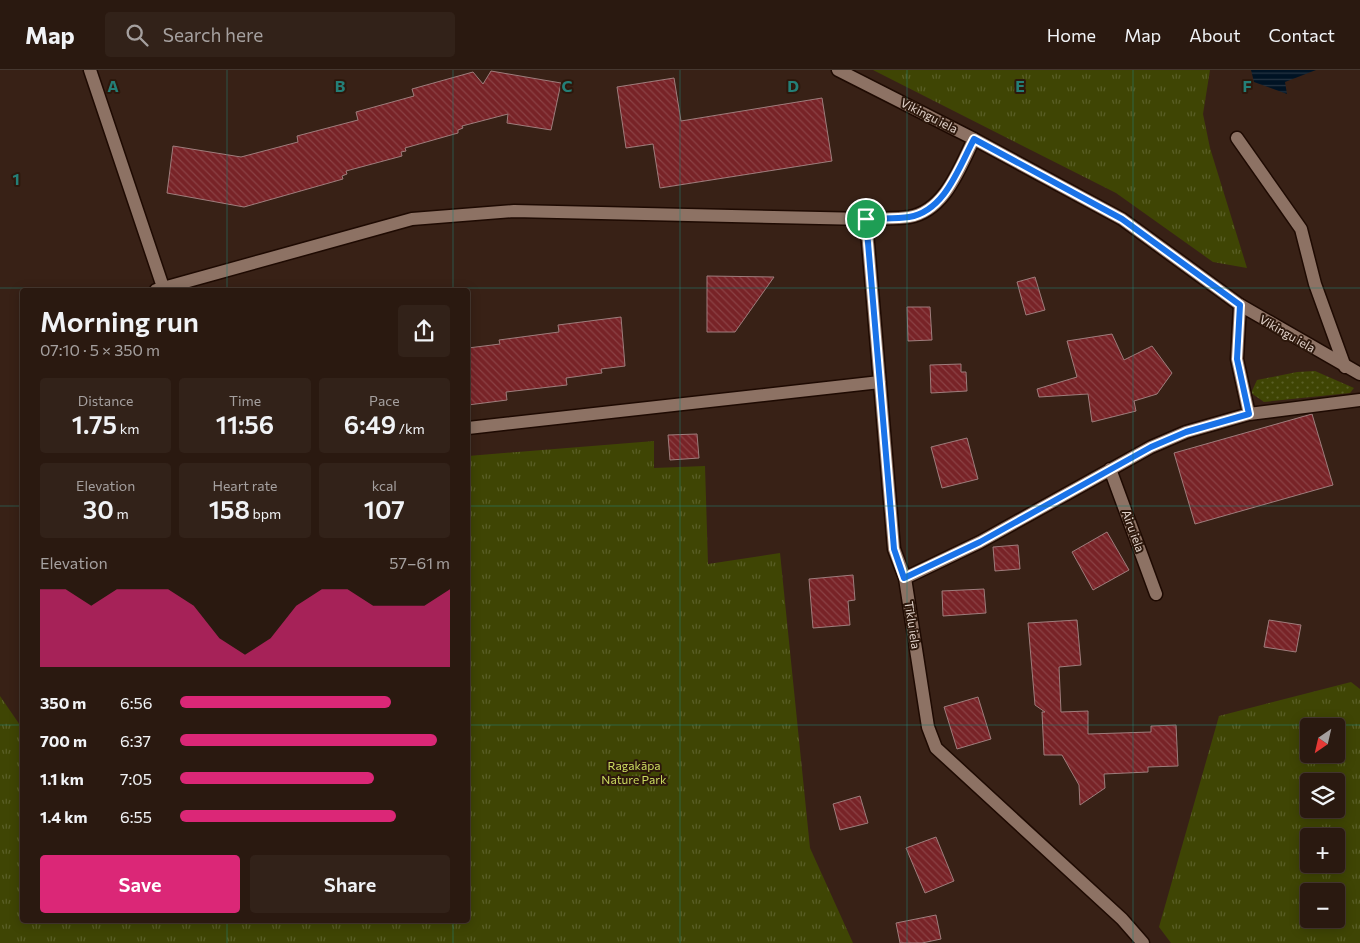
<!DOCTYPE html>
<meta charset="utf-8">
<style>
body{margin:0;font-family:Commissioner,sans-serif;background:#322219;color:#f1f3f6;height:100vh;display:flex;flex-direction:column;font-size:19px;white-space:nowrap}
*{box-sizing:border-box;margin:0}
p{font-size:16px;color:#a5a09f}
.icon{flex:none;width:28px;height:28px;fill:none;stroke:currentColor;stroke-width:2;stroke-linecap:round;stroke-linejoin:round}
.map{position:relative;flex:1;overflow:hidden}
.panel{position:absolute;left:20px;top:218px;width:450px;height:635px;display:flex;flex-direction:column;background:#2a1910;border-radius:5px;box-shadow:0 2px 12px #0003,0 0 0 1px #463830}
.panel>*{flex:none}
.needle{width:32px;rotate:214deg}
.buttons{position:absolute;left:1300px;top:648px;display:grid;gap:10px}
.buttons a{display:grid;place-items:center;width:45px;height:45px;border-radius:5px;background:#2a1910;box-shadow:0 2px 12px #0003,0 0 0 1px #463830;font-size:25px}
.pin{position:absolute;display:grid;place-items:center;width:42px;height:42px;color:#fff;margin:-21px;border:2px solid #fff;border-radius:50%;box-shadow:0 1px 5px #0007}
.round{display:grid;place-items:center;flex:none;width:52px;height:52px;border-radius:5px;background:#322219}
.summary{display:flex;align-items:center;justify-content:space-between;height:85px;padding:0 20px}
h1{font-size:28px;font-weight:600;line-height:38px}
.stats{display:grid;grid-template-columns:repeat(3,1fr);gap:8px;height:85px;padding:5px 20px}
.stats div{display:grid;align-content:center;border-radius:5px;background:#322219;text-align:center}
.stats b{font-size:25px;font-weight:600}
.stats small{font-size:14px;font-weight:400}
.stats p{font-size:14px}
.chart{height:140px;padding:10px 20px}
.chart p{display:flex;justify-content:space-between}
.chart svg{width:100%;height:90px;margin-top:5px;fill:#db2777;opacity:.7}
.button{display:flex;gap:10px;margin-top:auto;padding:10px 20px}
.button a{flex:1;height:58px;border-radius:5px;background:#db2777;color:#fff;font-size:20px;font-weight:600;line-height:58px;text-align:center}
.button a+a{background:#322219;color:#f1f3f6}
ul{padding:0 20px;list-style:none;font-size:16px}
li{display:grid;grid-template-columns:80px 60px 1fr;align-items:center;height:38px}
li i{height:12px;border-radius:6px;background:#db2777}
header{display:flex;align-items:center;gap:30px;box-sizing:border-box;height:70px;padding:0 25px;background:#2a1910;border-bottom:1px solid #463830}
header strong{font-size:24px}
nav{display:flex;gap:28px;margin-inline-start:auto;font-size:18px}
.search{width:350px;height:45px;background:#322219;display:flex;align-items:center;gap:12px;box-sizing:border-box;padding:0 18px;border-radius:5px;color:#a5a09f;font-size:19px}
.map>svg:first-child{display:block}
.grass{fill:url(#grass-dots)}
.park{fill:url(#park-tufts);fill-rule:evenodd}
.water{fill:url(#water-rules)}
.building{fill:url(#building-back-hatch);stroke:#9e7d7c}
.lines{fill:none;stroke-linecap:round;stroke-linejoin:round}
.minor-casing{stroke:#1e0a02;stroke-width:15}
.tertiary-casing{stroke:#1e0a02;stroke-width:15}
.minor{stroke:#8d7264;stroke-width:12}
.tertiary{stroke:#8d7264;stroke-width:12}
.route-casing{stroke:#fff;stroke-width:10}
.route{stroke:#1a73e8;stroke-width:6}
.grid{fill:none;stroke:#247f77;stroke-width:1;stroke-opacity:0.55}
.labels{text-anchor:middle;stroke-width:4;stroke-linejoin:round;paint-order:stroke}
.street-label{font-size:12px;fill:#e2d3cb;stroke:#2d180c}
.park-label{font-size:12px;fill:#ccdc61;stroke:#2d180c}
.grid-label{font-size:16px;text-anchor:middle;font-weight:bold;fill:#247f77;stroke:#2d180c;stroke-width:4;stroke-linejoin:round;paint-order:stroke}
</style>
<header>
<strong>Map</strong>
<div class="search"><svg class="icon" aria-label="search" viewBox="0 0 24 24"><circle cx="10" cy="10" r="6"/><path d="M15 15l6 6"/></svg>Search here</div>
<nav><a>Home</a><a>Map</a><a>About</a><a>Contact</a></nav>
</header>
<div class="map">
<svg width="1360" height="873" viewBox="0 0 1360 873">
<defs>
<pattern id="grass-dots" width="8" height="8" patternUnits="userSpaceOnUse" patternTransform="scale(1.25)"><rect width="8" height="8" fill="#3f4504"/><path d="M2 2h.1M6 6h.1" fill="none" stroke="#5a5f27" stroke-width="1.8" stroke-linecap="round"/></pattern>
<pattern id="park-tufts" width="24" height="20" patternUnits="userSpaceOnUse" patternTransform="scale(1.25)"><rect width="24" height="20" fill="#3f4504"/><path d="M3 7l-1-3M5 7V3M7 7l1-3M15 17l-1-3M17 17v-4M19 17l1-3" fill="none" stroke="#5a5f27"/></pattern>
<pattern id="water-rules" width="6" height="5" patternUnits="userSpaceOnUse" patternTransform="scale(1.25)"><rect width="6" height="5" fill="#001324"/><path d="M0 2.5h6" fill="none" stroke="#253442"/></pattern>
<pattern id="building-back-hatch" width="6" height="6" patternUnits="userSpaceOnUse" patternTransform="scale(1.25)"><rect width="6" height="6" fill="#782327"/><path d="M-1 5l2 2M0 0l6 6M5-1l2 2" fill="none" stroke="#8b4245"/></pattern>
</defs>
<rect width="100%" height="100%" fill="#382116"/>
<path class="grass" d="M1315 301 1354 318 1350 323 1264 332 1251 323 1257 310 1297 302Z"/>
<path class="park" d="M873 0H1210L1203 44 1210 78 1247 198 1213 192 1116 123Z
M654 371V398L705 396 708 494 780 483 810 778 853 873H0V626L22 658V850H468V386Z
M1351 612 1360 619V873H1171L1159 857 1219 646ZM1309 656H1336V684H1309ZM1336 711V739H1309V711ZM1309 766H1336V794H1309ZM1309 821H1336V849H1309Z"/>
<path class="water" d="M1251 0H1316L1285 12 1287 24 1254 12Z"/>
<path class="building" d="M491 1 561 13 551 60 507 53 508 44 462 56 463 58 458 60V63L405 78 406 81 401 82 402 86 346 101 347 104 342 106 343 109 244 137 167 123 173 76 241 87 298 72 297 66 358 50 356 42 414 26 412 19 473 2 483 14Z
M674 8 681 51 822 28 832 91 660 118 653 74 626 78 617 17Z
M707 206 774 207 735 262H707Z
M1035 207 1045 240 1026 245 1017 212Z
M907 237H930L932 270 908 271Z
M621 247 625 296 601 299 602 303 566 308 567 315 506 322 507 330 468 335V278L500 274 499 270 559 262 558 255Z
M1112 264 1124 290 1152 276 1172 303 1157 324 1134 331 1136 341 1092 352 1088 324 1039 327 1037 319 1077 307 1067 271Z
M961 294V302H966L967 321 931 323 930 295Z
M1312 344 1333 415 1195 454 1174 383Z
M697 364 699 388 670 390 668 365Z
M967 368 978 409 942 418 931 377Z
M1107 462 1129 500 1093 520 1072 482Z
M1018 475 1020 499 995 501 993 477Z
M853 505 855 530 848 531 850 555 813 558 809 509Z
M984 519 986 543 943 546 942 521Z
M1077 550 1081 595 1059 597 1061 642 1088 641V664L1151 662V656L1176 655 1178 696 1148 697V702L1104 704 1105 718 1080 735 1079 715 1062 685H1044L1042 642H1045L1035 635 1028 553Z
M1269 550 1301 555 1296 582 1264 577Z
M978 627 991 669 957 679 944 637Z
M860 726 868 753 840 760 833 734Z
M936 767 954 811 925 823 906 778Z
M936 845 941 869 922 873H900L896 853Z"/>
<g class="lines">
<defs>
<path id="minor" d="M90 0 164 220
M1237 68 1301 159 1315 214 1345 297
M866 149 894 479 905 508 928 657 936 678 1122 849 1143 873
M156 220 412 149 514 141 866 149C880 148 896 149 909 147 945 141 960 97 974 69
M1240 235 1237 289 1249 344
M468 358 880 312
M1110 399 1156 524
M905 508 980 472 1151 377 1186 362 1249 344 1360 330"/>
<path id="tertiary" d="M838 0 974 69 1122 149 1240 235 1360 304"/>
</defs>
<use href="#minor" class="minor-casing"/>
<use href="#tertiary" class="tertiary-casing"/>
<use href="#minor" class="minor"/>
<use href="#tertiary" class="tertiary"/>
</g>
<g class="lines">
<defs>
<path id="route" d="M974 69 1122 149 1240 235 1237 289 1249 344 1186 362 1151 377 980 472 904 508 894 479 866 149C880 148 896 149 909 147 945 141 959 97 974 69Z"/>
</defs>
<use href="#route" class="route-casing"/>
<use href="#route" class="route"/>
</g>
<path class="grid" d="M227 0V220M453 0V220M680 0V873M907 0V873M1133 0V873M0 218H1360M0 436H22M468 436H1360M0 655H22M468 655H1360M227 850V873M453 850V873"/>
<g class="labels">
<g class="street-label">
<text transform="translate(929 46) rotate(27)" y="4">Vikingu iela</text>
<text transform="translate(1287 264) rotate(30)" y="4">Vikingu iela</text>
<text transform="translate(1133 461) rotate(70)" y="4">Airu iela</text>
<text transform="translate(912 555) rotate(81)" y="4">Tīklu iela</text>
</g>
<g class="park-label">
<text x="634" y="700">Ragakāpa<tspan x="634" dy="14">Nature Park</tspan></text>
</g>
</g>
<g class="grid-label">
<text x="113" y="22">A</text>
<text x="340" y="22">B</text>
<text x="567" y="22">C</text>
<text x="793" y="22">D</text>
<text x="1020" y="22">E</text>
<text x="1247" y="22">F</text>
<text x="16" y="115">1</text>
</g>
</svg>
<div class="buttons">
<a><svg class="needle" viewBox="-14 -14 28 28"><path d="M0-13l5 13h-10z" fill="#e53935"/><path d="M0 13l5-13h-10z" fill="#a5a09f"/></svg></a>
<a><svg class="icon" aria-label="layers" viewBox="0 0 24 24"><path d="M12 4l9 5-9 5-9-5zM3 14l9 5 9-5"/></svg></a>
<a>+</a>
<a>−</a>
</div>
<div class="pin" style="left:866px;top:149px;background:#1e9e55"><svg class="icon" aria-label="arrive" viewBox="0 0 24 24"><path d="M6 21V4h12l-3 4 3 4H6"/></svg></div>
<section class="panel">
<div class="summary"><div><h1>Morning run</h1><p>07:10 · 5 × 350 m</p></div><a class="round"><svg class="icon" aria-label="share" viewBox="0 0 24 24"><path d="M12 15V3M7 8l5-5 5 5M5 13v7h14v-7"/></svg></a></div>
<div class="stats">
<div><p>Distance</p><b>1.75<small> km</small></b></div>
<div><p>Time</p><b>11:56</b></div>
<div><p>Pace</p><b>6:49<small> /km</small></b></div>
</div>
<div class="stats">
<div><p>Elevation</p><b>30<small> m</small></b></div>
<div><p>Heart rate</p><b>158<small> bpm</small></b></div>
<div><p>kcal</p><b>107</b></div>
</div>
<div class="chart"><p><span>Elevation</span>57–61 m</p>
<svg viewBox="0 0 160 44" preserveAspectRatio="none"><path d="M0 44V6L10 6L20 14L30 6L40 6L50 6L60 14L70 30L80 38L90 30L100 14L110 6L120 6L130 14L140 14L150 14L160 6V44z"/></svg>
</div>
<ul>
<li><b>350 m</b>6:56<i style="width:78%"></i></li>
<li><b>700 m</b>6:37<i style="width:95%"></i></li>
<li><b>1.1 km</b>7:05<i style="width:72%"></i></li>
<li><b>1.4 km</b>6:55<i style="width:80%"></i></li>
</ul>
<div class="button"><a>Save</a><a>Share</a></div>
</section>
</div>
